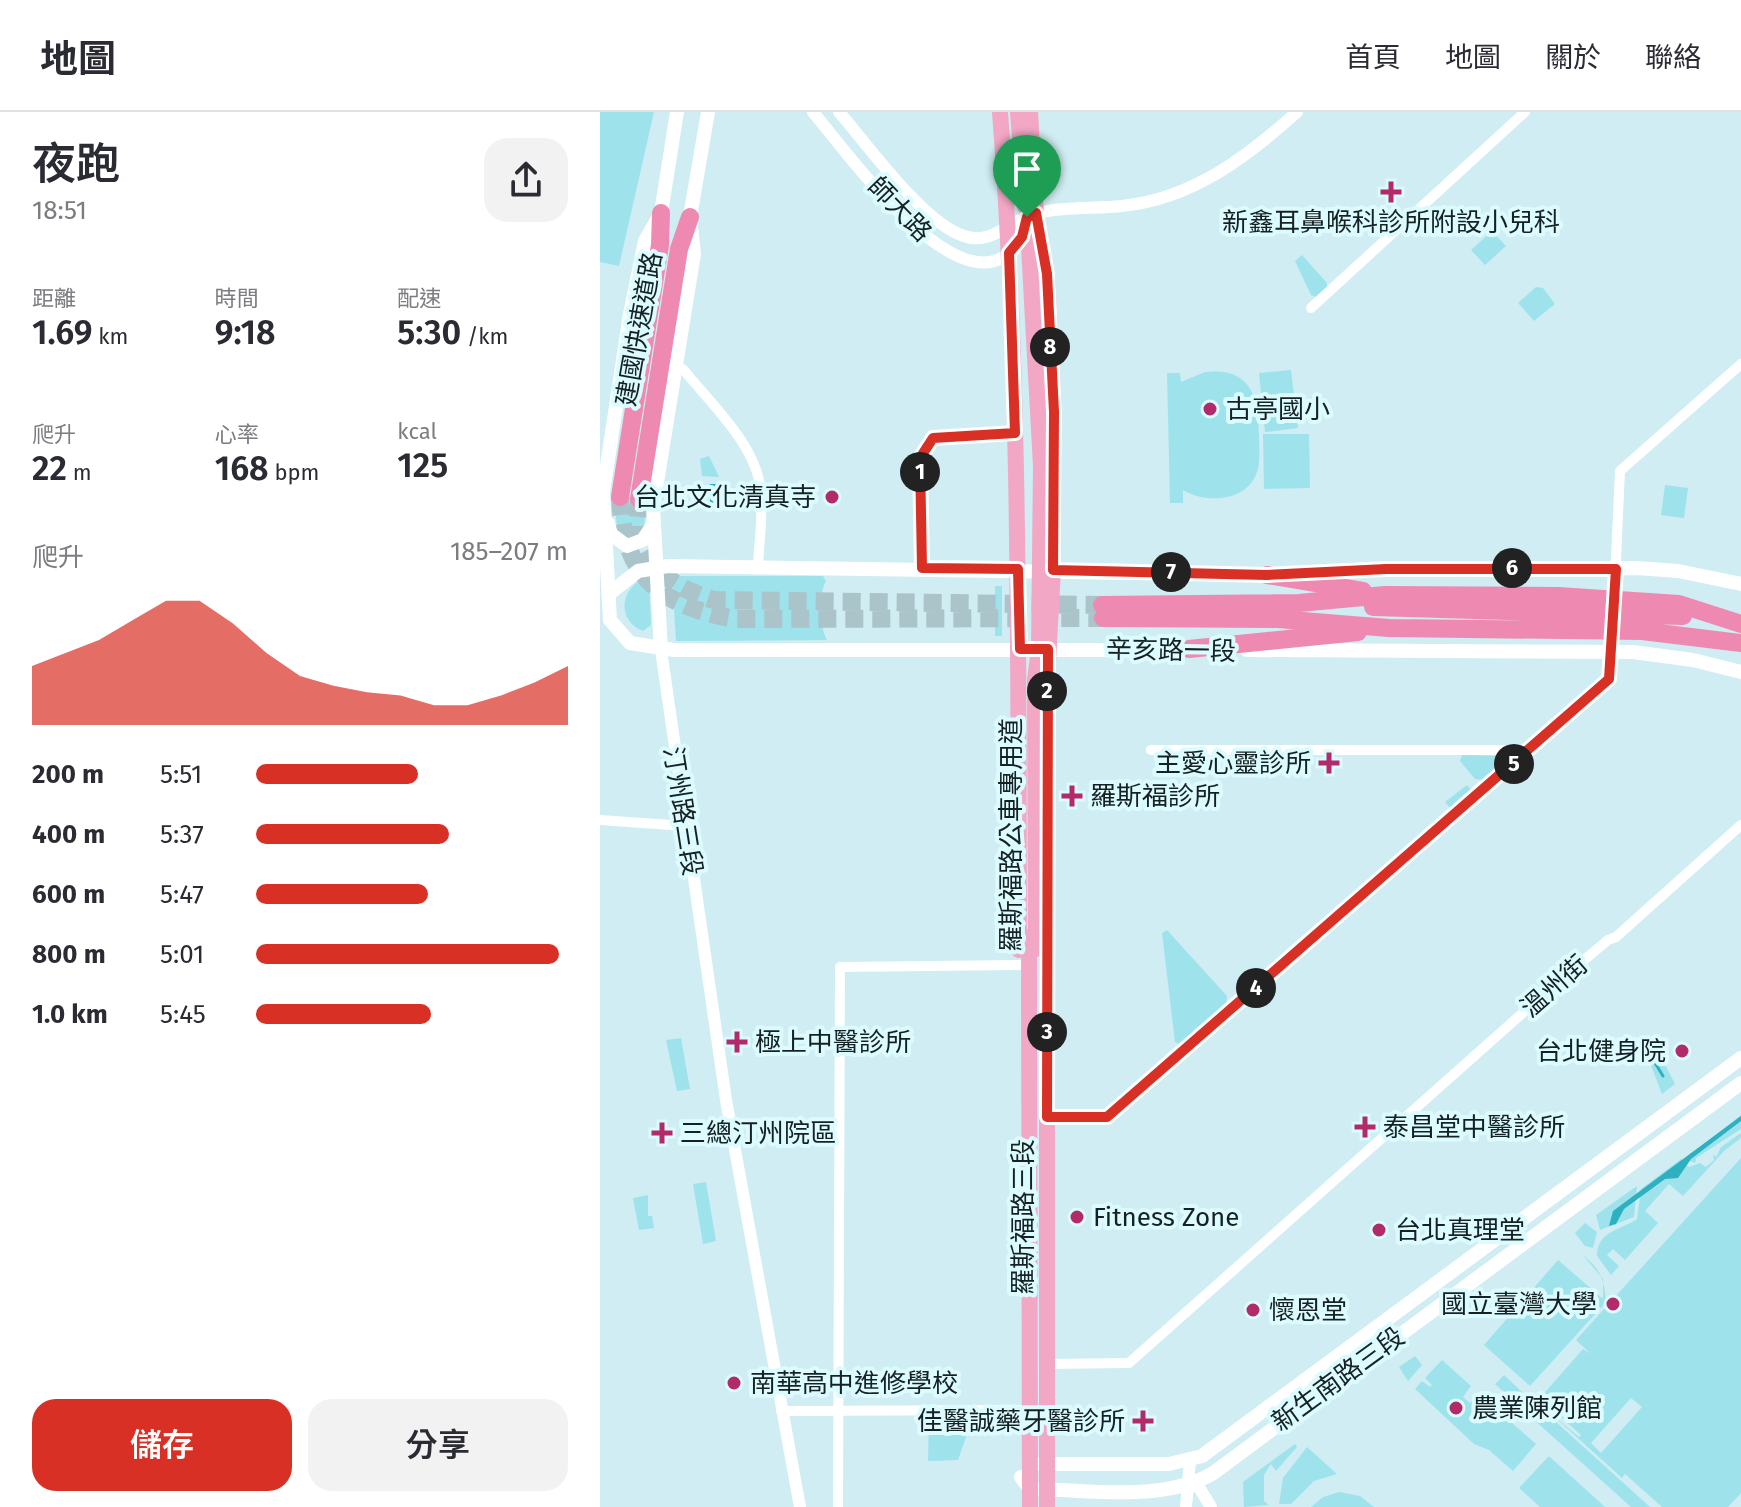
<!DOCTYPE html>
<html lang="zh-TW">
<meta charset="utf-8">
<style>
body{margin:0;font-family:"Fira Sans","Noto Sans TC",sans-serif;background:#f2f2f3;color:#2b2b33;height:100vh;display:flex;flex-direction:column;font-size:30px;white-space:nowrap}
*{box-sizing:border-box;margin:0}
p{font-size:26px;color:#7c7c81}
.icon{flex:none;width:44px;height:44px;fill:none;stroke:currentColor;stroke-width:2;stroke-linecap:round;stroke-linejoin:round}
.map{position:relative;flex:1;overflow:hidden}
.sheet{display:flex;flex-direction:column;background:#fff;width:600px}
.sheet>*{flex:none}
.pin{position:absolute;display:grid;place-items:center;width:68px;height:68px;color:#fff;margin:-82px -34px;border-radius:50% 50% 50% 0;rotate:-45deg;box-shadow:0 0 8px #0007}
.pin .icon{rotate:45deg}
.km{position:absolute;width:40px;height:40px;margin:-20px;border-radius:50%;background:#222;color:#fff;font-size:22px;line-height:40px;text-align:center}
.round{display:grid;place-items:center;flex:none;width:84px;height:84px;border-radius:24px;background:#f2f2f3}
.overview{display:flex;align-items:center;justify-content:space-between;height:136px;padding:0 32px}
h1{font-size:44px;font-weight:600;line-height:60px}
.figures{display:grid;grid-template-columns:repeat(3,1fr);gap:12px;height:136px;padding:8px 32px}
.figures div{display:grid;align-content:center}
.figures b{font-size:34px;font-weight:600}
.figures small{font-size:22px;font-weight:400}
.figures p{font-size:22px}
.chart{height:224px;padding:16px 32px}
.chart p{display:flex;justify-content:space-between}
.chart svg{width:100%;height:144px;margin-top:8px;fill:#d93025;opacity:.7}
.cta{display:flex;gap:16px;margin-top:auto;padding:16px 32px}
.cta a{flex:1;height:92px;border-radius:24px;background:#d93025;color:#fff;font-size:32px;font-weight:600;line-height:92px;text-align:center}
.cta a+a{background:#f2f2f3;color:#2b2b33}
ul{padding:0 32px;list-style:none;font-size:26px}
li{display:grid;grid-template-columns:128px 96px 1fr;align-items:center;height:60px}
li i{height:20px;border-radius:10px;background:#d93025}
header{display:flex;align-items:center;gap:48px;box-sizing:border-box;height:112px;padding:0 40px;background:#fff;border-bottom:2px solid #e1e1e2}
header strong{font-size:38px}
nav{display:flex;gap:44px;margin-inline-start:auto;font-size:28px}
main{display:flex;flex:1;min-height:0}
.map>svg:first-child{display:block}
.green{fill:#9ee3ec;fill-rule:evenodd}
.water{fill:#2eb0c0}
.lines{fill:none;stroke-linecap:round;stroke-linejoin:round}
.stream{stroke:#2eb0c0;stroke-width:3}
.trunk-tunnel{stroke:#aac4c9;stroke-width:18;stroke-dasharray:18 9;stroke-linecap:butt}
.minor{stroke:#fff;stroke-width:10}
.tertiary{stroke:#fff;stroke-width:12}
.secondary{stroke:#fff;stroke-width:14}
.primary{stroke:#f2a7c5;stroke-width:16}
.trunk{stroke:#ee8ab2;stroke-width:18}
.route-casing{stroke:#fff;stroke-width:16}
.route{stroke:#d93025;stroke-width:10}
.poi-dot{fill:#b32a6b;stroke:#dcfbff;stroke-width:3}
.labels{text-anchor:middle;stroke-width:8;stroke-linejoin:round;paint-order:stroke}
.street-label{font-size:26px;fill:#162123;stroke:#dcfbff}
.poi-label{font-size:26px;fill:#162123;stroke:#dcfbff;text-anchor:start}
</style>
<header>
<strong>地圖</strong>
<nav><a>首頁</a><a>地圖</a><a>關於</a><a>聯絡</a></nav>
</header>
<main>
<section class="sheet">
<div class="overview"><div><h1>夜跑</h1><p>18:51</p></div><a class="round"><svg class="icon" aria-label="share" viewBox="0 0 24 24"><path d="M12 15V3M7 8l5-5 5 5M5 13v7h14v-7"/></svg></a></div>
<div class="figures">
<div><p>距離</p><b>1.69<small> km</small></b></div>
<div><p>時間</p><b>9:18</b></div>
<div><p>配速</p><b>5:30<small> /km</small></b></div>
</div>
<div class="figures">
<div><p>爬升</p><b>22<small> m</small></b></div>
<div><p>心率</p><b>168<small> bpm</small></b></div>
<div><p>kcal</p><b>125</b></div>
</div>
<div class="chart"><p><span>爬升</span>185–207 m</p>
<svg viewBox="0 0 160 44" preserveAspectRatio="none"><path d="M0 44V26L10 22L20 18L30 12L40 6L50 6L60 13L70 22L80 29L90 32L100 34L110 35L120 38L130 38L140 35L150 31L160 26V44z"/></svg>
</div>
<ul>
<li><b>200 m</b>5:51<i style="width:52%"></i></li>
<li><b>400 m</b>5:37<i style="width:62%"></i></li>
<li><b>600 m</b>5:47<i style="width:55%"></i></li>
<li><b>800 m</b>5:01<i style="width:97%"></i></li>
<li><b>1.0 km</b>5:45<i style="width:56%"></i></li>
</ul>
<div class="cta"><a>儲存</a><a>分享</a></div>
</section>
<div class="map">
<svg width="1141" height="1395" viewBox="0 0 1141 1395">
<rect width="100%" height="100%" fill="#cfedf2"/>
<path class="green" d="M0 0H54L19 154 0 150Z
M892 119 906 134 885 153 871 138Z
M702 143 727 171V178L718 186 711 183 695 149Z
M936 175 943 176 955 192 934 209 918 191Z
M691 258 698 316 665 320 659 261Z
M605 260C652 255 658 285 659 323 659 335 661 348 657 360 647 390 606 392 583 378V391H570L567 261H580L581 270Z
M663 322H709L710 376 664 377Z
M109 344 119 365 102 364 100 347Z
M1065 373 1088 376 1084 406 1061 403Z
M11 383 46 387 44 417 38 427 21 426C13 412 19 397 11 383Z
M79 464H223L226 469C218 484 219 514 227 528L76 529 72 466Z
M42 467 49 470 51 513 43 519C18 509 19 480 42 467Z
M395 474H402V524H395Z
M862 643 908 644 884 668 875 667 860 649Z
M867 673 873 680 852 698 845 690Z
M567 818 627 884 626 892 579 932 575 930 562 821Z
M81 926 90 977 77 979 66 928Z
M1052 927 1075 972 1062 982 1044 935Z
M1141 1003V1017L1096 1046 1095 1051 1085 1047Z
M1141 1021V1026L1124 1039 1083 1084 1069 1072 1045 1099 1058 1111 1025 1148 1013 1137 1007 1143 1019 1154 1011 1163 997 1144C997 1119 1021 1118 1037 1107L1041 1077 1081 1047 1089 1055 1100 1051 1106 1055 1114 1048 1113 1042 1116 1045 1121 1035Z
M1141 1046V1381L1128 1395H1062L1025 1362 1022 1366 949 1300 979 1325 981 1323 940 1286 983 1237 991 1242 976 1228ZM1031 1286 1042 1295 1001 1341 991 1331Z
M106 1070 116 1129 103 1132 93 1072Z
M1037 1074 1034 1105 1000 1118 996 1103Z
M48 1083V1104H52L54 1116 39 1118 33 1086Z
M985 1111 997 1120 993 1136 985 1134 975 1121Z
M983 1143C1001 1158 1004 1167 1006 1190L930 1274 884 1233 958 1148 1003 1187V1167Z
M815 1244 822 1253 808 1269 799 1255Z
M842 1248 871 1274 863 1285 870 1291 878 1281 936 1332 913 1359 889 1338 874 1332 815 1277 822 1269 830 1275 832 1273 825 1266Z
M904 1263 923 1281 915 1290 895 1272Z
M926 1291 931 1295 935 1291 1050 1395H1031L921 1296Z
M329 1305H373L358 1348 328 1349Z
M695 1332 697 1335 676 1359 671 1352 664 1363V1389L669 1393 644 1395 643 1370Z
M707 1335 737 1362 714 1369 691 1392H679L683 1366Z
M948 1345H950L1005 1395H940L919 1376Z
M739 1380 760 1384 774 1395H711L723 1385Z"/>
<path class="water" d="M110 372H119L127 393H110Z
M1141 1004V1009L1091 1047 1078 1066 1065 1067 1024 1097 1016 1112 1009 1114 1013 1099Z"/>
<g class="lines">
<path class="stream" d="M1049 941 1063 964"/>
<path class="trunk-tunnel" d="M20 385C23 464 59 494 136 507L503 506
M39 387C39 398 35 414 38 425 47 460 83 479 114 488L502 493"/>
<path class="minor" d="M711 196 925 0
M75 255 83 257C111 292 158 334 161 381 163 405 159 430 158 455
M322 456 320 346 333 326 415 321
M1014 491 1020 359 1141 252
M551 638H930
M0 708 85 714
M447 1005H507L1009 567 1013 515
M447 1252 529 1251 952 875 1008 828 1016 825 1141 713
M181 1299 423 1298
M238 1395 240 855 419 853"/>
<path class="tertiary" d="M213 0C246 39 381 229 426 114
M239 0C268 33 324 112 364 124 393 134 411 107 437 101 464 94 495 97 522 94 592 87 647 45 697 0
M61 538 126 988 200 1395
M591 1371 600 1377 611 1395
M586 1395 590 1349"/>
<path class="secondary" d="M77 0 61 101 45 129 30 202 3 380 10 508 30 531 74 538H599
M8 411 11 422 27 434 43 428 53 413
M10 481 38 459 68 454 667 463 786 457 1037 456 1078 459 1141 472
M61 538 53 395 94 142 90 105 108 0
M647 538 1033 540 1093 548 1141 560
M437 1352H569L602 1344 1141 946
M421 1365 430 1377C489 1377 558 1391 612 1362L1141 971"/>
<path class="primary" d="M400 0C421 279 418 558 419 838
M418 0 425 94
M430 0 437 119 447 162 454 300 453 458 447 568V1395
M428 117 441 354 439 537 435 568 436 837
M429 825 430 1395"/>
<path class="trunk" d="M20 385 60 133 61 101
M39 387 79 137 90 105
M667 463 763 479
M502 493 699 491 785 483 958 484 1079 492 1141 512
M773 495 1083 504
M503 506 678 507 789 516 1042 519 1141 531
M589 537 758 520"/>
</g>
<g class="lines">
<defs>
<path id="route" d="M436 101 447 162 454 300 453 458 667 463 786 457H1016L1009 567 507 1005H447L448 537H420L418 457 322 456 320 346 333 326 415 321 409 141 422 125 427 105Z"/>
</defs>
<use href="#route" class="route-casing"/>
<use href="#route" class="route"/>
</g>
<g class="poi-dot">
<path d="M787 68h8v8h8v8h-8v8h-8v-8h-8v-8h8z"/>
<circle cx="610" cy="297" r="8"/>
<circle cx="232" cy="385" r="8"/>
<path d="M725 639h8v8h8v8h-8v8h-8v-8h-8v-8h8z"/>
<path d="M468 672h8v8h8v8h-8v8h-8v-8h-8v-8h8z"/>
<path d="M133 918h8v8h8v8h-8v8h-8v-8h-8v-8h8z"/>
<circle cx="1082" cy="939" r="8"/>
<path d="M761 1003h8v8h8v8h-8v8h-8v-8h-8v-8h8z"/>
<path d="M58 1009h8v8h8v8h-8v8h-8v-8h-8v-8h8z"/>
<circle cx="477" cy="1105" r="8"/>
<circle cx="779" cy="1118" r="8"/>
<circle cx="1013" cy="1192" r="8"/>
<circle cx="653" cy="1198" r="8"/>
<circle cx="134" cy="1271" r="8"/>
<circle cx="856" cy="1296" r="8"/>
<path d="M539 1297h8v8h8v8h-8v8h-8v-8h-8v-8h8z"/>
</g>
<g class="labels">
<g class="street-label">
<text transform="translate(300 97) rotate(46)" y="9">師大路</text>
<text transform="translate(39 217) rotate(-80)" y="9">建國快速道路</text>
<text transform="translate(571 538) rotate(1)" y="9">辛亥路一段</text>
<text transform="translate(83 699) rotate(81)" y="9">汀州路三段</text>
<text transform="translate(411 723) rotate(-90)" y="9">羅斯福路公車專用道</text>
<text transform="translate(954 874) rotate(-41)" y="9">溫州街</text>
<text transform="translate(423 1105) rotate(-90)" y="9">羅斯福路三段</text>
<text transform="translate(738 1267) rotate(-36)" y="9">新生南路三段</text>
</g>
<g class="poi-label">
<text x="791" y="119" text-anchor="middle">新鑫耳鼻喉科診所附設小兒科</text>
<text x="626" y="306">古亭國小</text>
<text x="216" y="394" text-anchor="end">台北文化清真寺</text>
<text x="711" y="660" text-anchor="end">主愛心靈診所</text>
<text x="490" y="693">羅斯福診所</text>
<text x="155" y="939">極上中醫診所</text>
<text x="1066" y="948" text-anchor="end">台北健身院</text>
<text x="783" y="1024">泰昌堂中醫診所</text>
<text x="80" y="1030">三總汀州院區</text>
<text x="493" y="1114">Fitness Zone</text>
<text x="795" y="1127">台北真理堂</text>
<text x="997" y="1201" text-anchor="end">國立臺灣大學</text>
<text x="669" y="1207">懷恩堂</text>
<text x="150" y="1280">南華高中進修學校</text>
<text x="872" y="1305">農業陳列館</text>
<text x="525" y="1318" text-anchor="end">佳醫誠藥牙醫診所</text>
</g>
</g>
</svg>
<div class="pin" style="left:427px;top:105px;background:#1e9e55"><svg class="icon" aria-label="arrive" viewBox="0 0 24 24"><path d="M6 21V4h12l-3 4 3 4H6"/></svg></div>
<b class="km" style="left:320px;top:360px">1</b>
<b class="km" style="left:447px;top:579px">2</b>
<b class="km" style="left:447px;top:920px">3</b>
<b class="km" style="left:656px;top:876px">4</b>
<b class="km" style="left:914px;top:652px">5</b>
<b class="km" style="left:912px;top:456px">6</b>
<b class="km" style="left:571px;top:460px">7</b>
<b class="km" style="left:450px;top:235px">8</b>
</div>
</main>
